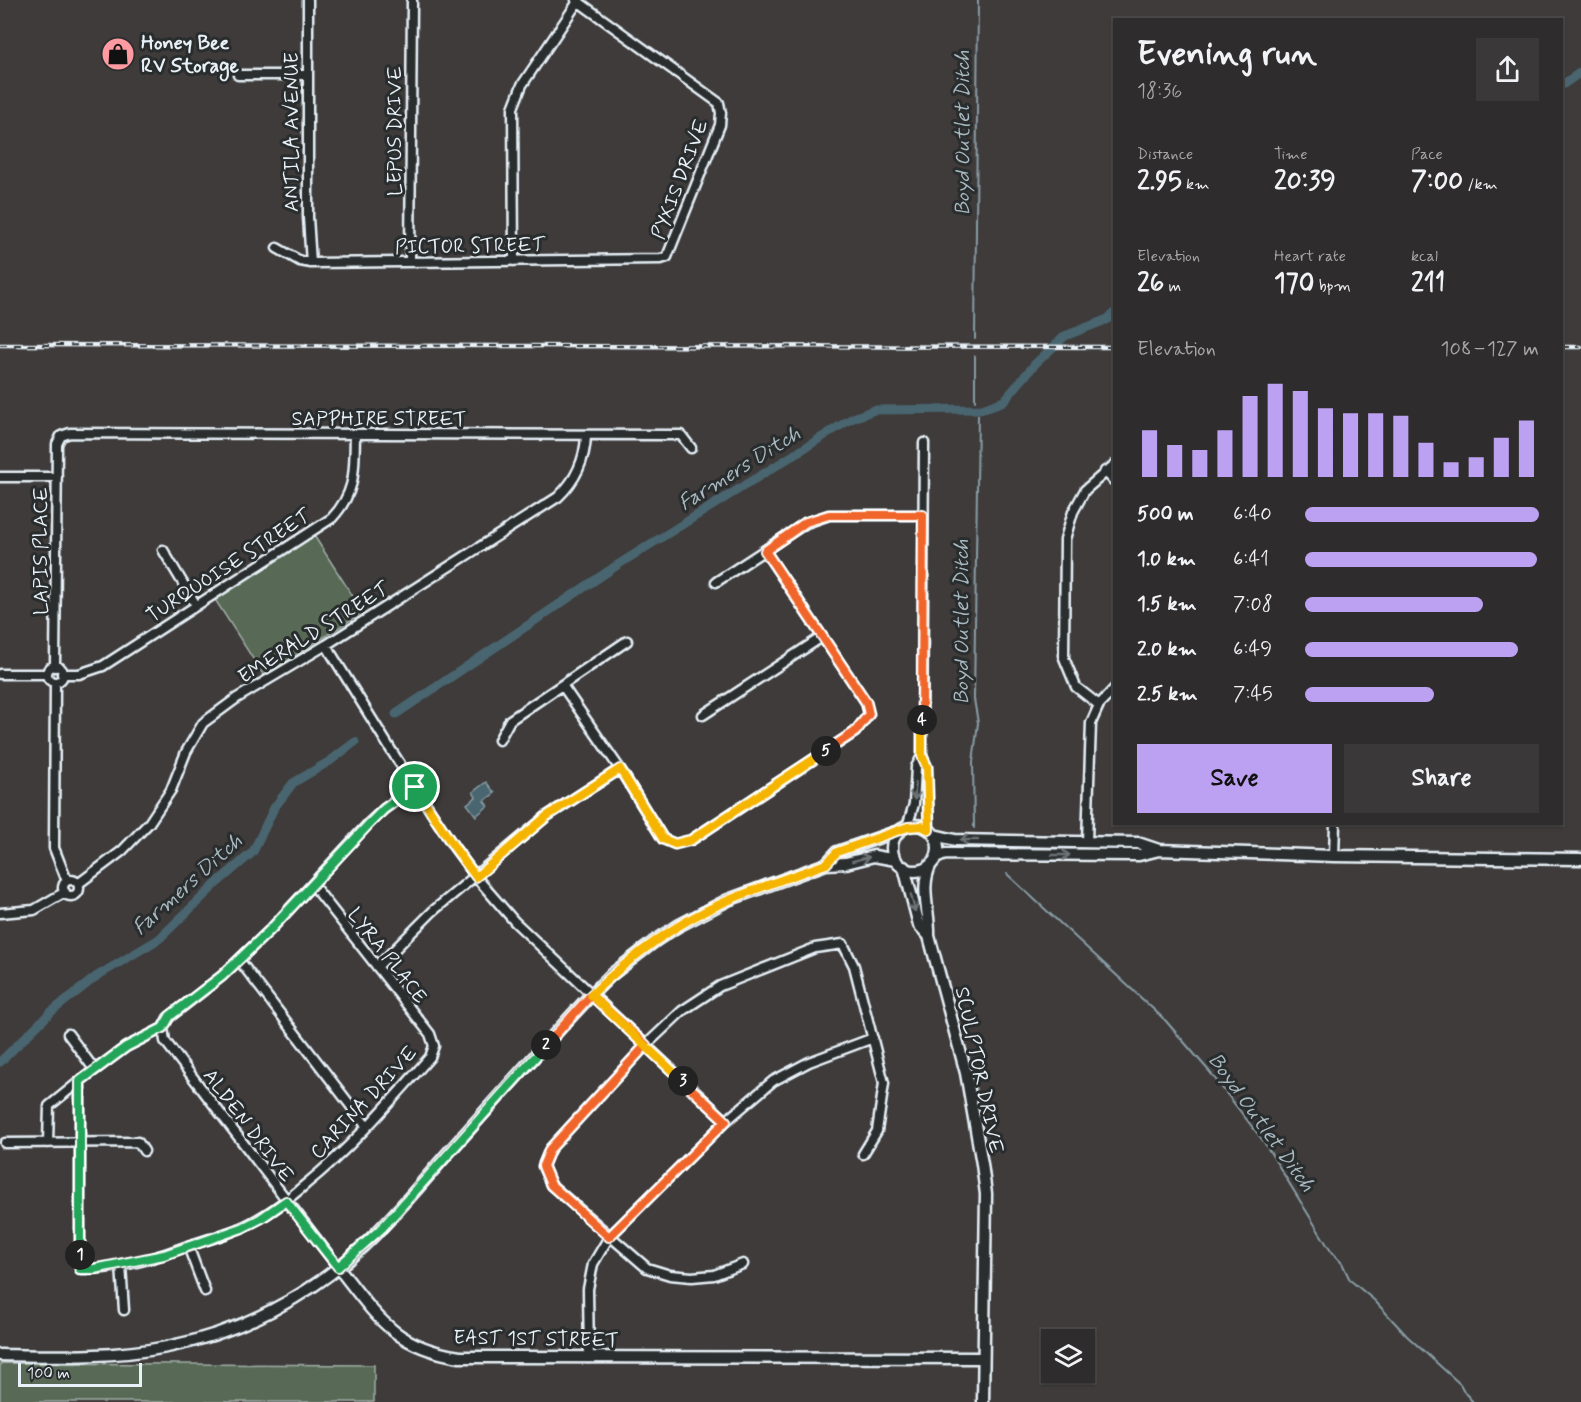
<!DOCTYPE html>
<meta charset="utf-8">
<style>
body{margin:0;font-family:Mynerve,sans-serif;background:#3a3838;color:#f1f3f6;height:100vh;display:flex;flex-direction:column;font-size:22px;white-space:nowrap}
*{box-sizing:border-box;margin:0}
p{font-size:20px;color:#a7a7a9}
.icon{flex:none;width:33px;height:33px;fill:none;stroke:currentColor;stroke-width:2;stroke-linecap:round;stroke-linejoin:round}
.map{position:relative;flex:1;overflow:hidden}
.side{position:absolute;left:1113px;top:18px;width:450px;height:807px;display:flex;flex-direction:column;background:#2e2c2c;border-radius:0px;box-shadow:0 2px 4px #0004,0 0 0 2px #494848}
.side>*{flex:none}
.controls{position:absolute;left:1041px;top:1329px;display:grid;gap:12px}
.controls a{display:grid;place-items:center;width:54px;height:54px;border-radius:0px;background:#2e2c2c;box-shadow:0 2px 4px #0004,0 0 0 2px #494848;font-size:30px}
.scale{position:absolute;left:18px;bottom:15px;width:124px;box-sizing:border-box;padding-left:6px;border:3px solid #e8f1f8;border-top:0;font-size:16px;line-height:21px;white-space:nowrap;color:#e8f1f8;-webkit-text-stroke:4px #2a2d2e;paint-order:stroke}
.pin{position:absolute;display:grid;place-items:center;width:51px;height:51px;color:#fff;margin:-26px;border:3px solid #fff;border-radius:50%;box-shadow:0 2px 6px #0007}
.km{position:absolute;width:30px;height:30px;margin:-15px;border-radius:50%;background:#222;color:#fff;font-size:16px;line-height:30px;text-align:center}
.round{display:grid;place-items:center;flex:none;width:63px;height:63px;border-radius:0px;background:#3a3838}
.headline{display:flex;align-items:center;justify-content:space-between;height:102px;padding:0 24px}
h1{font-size:33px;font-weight:700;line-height:45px}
.stats{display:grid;grid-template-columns:repeat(3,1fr);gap:9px;height:102px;padding:6px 24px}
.stats div{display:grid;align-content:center}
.stats b{font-size:26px;font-weight:700}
.stats small{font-size:16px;font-weight:400}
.stats p{font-size:16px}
.chart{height:168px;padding:12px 24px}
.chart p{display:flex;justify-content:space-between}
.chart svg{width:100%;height:108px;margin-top:6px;stroke:#bca0f2;stroke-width:6}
.action{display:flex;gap:12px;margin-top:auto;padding:12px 24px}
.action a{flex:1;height:69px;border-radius:0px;background:#bca0f2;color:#111;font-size:24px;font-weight:700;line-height:69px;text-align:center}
.action a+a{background:#3a3838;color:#f1f3f6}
ul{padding:0 24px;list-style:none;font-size:20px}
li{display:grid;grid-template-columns:96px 72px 1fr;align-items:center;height:45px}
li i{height:15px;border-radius:8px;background:#bca0f2}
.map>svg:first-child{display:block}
.green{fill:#586b56;stroke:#a0aea7;stroke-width:1.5}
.water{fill:#4a656f;stroke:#899da6;stroke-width:1.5}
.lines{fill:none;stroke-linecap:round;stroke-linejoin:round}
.stream{stroke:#899da6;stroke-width:2}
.canal{stroke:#4a656f;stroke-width:9}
.minor-casing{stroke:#e8f1f8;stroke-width:13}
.tertiary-casing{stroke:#e8f1f8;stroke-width:15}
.minor{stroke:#2a2d2e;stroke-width:8}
.tertiary{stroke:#2a2d2e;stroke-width:10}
.rail-casing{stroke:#e8f1f8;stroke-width:4.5}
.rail{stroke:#2a2d2e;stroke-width:2;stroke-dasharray:7;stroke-linecap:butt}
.oneway{stroke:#6c7275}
.split-1-casing{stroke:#fff;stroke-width:12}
.split-2-casing{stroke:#fff;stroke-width:12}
.split-3-casing{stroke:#fff;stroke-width:12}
.split-4-casing{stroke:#fff;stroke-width:12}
.split-5-casing{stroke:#fff;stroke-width:12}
.split-6-casing{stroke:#fff;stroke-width:12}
.split-1{stroke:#22a559;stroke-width:8}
.split-2{stroke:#22a559;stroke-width:8}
.split-3{stroke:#f0652b;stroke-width:8}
.split-4{stroke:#f5b400;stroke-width:8}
.split-5{stroke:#f0652b;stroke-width:8}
.split-6{stroke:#f5b400;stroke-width:8}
.labels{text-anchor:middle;stroke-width:6;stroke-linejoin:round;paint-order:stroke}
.poi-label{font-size:20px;font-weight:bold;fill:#e8f1f8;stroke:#2a2d2e;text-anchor:start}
.street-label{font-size:20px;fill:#e8f1f8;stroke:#2a2d2e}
.water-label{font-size:21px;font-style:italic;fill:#a9b9c1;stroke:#2a2d2e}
</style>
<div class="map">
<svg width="1581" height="1402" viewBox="0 0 1581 1402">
<rect width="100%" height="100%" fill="#3e3b3a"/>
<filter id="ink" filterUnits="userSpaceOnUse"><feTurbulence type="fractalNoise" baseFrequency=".0167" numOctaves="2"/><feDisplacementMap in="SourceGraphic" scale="12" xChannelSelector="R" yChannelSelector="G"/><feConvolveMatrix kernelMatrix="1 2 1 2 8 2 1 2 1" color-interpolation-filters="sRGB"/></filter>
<g filter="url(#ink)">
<path class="green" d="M313 534 363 612 264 676 214 598Z
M0 1363 374 1365V1402H0Z"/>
<path class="water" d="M486 782 495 793 484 801 488 806 476 816 467 804 476 797 473 792Z"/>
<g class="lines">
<path class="stream" d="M975 339 978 0
M975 356V401
M974 828 973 762 978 723 974 699 978 415
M1007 874 1165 1020 1209 1071 1264 1142 1332 1253 1342 1263 1350 1280 1374 1300 1407 1336 1460 1384 1465 1393 1473 1402"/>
<path class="canal" d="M1562 85 1581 72
M396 714 619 564 851 419 874 410 982 409 1004 401 1035 364 1065 336 1108 319 1114 313
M0 1062 51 1012 97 976 159 939 218 882 253 852 274 808 293 783 330 761 355 742"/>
<defs>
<path id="minor" d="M308 0V217L311 263
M238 75H308
M277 248 300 261 311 263 661 259 667 257 720 125 721 113 719 103 576 0
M514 261 513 108 522 85 579 0
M410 262 412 0
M1105 471 1114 481
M0 477H57
M163 550 196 605
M716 582 806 523 829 515H923
M326 645 391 750 454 847 476 877 515 922 726 1121
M47 674a8 8 0 1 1 16 0a8 8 0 1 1-16 0Z
M55 667 57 444 61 436 70 433 681 435 691 448
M0 674H47
M62 674H79L103 666 332 518C357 491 354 469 355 434
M55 682 54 848 67 881
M562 685 620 769 663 839 675 844 691 840 855 732 869 714 866 702 765 551
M1099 705 1076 687 1064 658 1065 539 1073 512 1085 490 1114 465
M703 715 822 637
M499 740 510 720 627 641
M922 756 927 767 929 830
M907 827 914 804 916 767 922 756 924 443
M1087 842 1091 723 1099 705 1114 689
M1334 856 1335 824
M63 888a8 8 0 1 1 16 0a8 8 0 1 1-16 0Z
M78 884 122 851 149 823 171 790 186 752 203 723 237 698 326 645 558 497C576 480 585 461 586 436
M0 913 34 910 65 892
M239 960 367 1127
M377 967 433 911 547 816 620 769
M163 1028 126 1047 80 1081V1269C113 1270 150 1260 182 1248 207 1239 235 1233 258 1219 275 1210 291 1197 306 1184 352 1147 390 1102 430 1057L434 1046 430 1034 313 885
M68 1034 94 1069
M5 1143 138 1142 144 1151
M48 1143 49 1106 80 1081
M188 1246 205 1291
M743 1264 714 1275 692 1277 670 1275 647 1268 551 1185 543 1166 550 1149 646 1045 682 1011 720 986 815 948 843 944 854 966 884 1083 877 1131 863 1154
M121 1265 124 1310
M338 1267 165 1041 163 1028 168 1018 222 976 271 929 369 823 384 809 415 787
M589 1358 588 1289 593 1264 609 1237 726 1121 773 1081 809 1062 873 1038"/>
<path id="tertiary" d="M892 848a23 23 0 1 1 46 0a23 23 0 1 1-46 0Z
M934 835 955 840 1138 843 1159 850 1334 856 1581 859
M936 858 945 854 1139 855 1159 850
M826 864 837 852 901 830
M931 864C919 887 930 911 929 936L966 1073 982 1164 986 1194 983 1402
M904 867 919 925 929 936
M338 1267C377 1317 394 1347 460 1357L983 1358
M0 1355C56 1356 112 1358 167 1347 239 1333 309 1297 362 1247 393 1218 420 1185 448 1153 496 1100 542 1047 591 995L611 975 655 941 678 926 728 900 826 864 846 863 874 856 896 860"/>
</defs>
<use href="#minor" class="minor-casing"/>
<use href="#tertiary" class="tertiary-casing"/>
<use href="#minor" class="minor"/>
<use href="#tertiary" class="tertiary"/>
<defs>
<path id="rail" d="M0 345 1114 347
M1562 347H1581"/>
</defs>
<use href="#rail" class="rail-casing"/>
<use href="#rail" class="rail"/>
</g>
<defs><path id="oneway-shaft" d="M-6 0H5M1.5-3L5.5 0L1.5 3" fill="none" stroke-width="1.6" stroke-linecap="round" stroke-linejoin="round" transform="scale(1.5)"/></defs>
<g class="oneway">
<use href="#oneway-shaft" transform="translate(915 791) rotate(93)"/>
<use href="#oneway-shaft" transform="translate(969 840) rotate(180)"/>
<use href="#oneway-shaft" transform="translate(1061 855)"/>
<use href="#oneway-shaft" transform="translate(861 859) rotate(-14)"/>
<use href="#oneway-shaft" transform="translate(913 903) rotate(75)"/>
</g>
</g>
<g class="lines" filter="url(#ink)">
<defs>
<path id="split-1" d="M80 1255V1081L126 1047 163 1028 170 1016 222 976 271 929 369 824 384 809 415 787"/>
<path id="split-2" d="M80 1255V1269H94L164 1255 242 1228 260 1219 286 1201 338 1267 382 1228 546 1045"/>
<path id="split-3" d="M546 1045 591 995 646 1045 550 1149 543 1166 551 1185 609 1237 726 1121 683 1081"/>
<path id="split-4" d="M683 1081 591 995C631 956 675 923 727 901 759 887 793 876 826 864L837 852 908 827 922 826 929 830 927 767 922 756V720"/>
<path id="split-5" d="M826 751 855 732 869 714 866 702 765 551 806 522 829 515H923L922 720"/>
<path id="split-6" d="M415 787 454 847 476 877 547 816 620 769 663 839 675 844 691 840 826 751"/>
</defs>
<use href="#split-1" class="split-1-casing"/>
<use href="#split-2" class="split-2-casing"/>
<use href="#split-3" class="split-3-casing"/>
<use href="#split-4" class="split-4-casing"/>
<use href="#split-5" class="split-5-casing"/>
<use href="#split-6" class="split-6-casing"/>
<use href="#split-1" class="split-1"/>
<use href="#split-2" class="split-2"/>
<use href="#split-3" class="split-3"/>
<use href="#split-4" class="split-4"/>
<use href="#split-5" class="split-5"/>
<use href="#split-6" class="split-6"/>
</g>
<defs>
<symbol id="shop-disc" viewBox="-11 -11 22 22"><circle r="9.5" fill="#ff9aa2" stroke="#2a2d2e"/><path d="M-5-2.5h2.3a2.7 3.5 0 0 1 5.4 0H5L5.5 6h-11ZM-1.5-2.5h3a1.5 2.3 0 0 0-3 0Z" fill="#111"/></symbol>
</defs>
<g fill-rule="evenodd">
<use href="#shop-disc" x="99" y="35" width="38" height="38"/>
</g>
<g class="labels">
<g class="poi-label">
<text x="141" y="49">Honey Bee<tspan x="141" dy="23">RV Storage</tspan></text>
</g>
<g class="street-label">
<text transform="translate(394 131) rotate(-90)" y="7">LEPUS DRIVE</text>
<text transform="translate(291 132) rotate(-90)" y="7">ANTILA AVENUE</text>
<text transform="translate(679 179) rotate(-69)" y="7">PYXIS DRIVE</text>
<text transform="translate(470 245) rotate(-1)" y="7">PICTOR STREET</text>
<text x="379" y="425">SAPPHIRE STREET</text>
<text transform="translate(40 551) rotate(-90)" y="7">LAPIS PLACE</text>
<text transform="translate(228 565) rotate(-33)" y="7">TURQUOISE STREET</text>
<text transform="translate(313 632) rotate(-32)" y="7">EMERALD STREET</text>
<text transform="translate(388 955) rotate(52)" y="7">LYRA PLACE</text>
<text transform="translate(980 1070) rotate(78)" y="7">SCULPTOR DRIVE</text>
<text transform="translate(363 1102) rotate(-47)" y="7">CARINA DRIVE</text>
<text transform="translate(249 1125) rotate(53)" y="7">ALDEN DRIVE</text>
<text transform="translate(536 1338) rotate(1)" y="7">EAST 1ST STREET</text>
</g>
<g class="water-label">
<text transform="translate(962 133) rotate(-90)" y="7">Boyd Outlet Ditch</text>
<text transform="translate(739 468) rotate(-32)" y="7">Farmers Ditch</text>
<text transform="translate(961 622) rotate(-90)" y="7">Boyd Outlet Ditch</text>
<text transform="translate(187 884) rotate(-42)" y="7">Farmers Ditch</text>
<text transform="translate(1262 1122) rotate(54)" y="7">Boyd Outlet Ditch</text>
</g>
</g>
</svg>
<div class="controls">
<a><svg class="icon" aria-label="layers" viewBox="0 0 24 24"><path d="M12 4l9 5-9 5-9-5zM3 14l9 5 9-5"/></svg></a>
</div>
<div class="scale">100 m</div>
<div class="pin" style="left:415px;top:787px;background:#1e9e55"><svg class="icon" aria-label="arrive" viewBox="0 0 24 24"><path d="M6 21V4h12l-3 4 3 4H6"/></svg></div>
<b class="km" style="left:80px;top:1255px">1</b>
<b class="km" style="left:546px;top:1045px">2</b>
<b class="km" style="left:683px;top:1081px">3</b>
<b class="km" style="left:922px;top:720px">4</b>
<b class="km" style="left:826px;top:751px">5</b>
<section class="side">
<div class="headline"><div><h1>Evening run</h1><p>18:36</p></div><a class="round"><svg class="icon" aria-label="share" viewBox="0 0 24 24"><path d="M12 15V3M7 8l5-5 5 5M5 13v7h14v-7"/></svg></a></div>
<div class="stats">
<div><p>Distance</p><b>2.95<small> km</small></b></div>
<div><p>Time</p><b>20:39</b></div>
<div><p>Pace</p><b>7:00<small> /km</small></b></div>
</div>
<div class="stats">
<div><p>Elevation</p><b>26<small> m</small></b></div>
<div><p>Heart rate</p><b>170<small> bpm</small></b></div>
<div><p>kcal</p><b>211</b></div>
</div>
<div class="chart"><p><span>Elevation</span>108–127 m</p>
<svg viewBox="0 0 160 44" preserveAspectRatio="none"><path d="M5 44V25M15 44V31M25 44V33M35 44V25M45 44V11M55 44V6M65 44V9M75 44V16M85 44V18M95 44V18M105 44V19M115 44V30M125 44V38M135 44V36M145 44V28M155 44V21"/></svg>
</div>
<ul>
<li><b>500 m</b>6:40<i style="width:100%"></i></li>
<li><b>1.0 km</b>6:41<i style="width:99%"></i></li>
<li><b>1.5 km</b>7:08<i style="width:76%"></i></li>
<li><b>2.0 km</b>6:49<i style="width:91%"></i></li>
<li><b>2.5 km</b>7:45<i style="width:55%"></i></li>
</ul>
<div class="action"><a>Save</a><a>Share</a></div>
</section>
</div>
